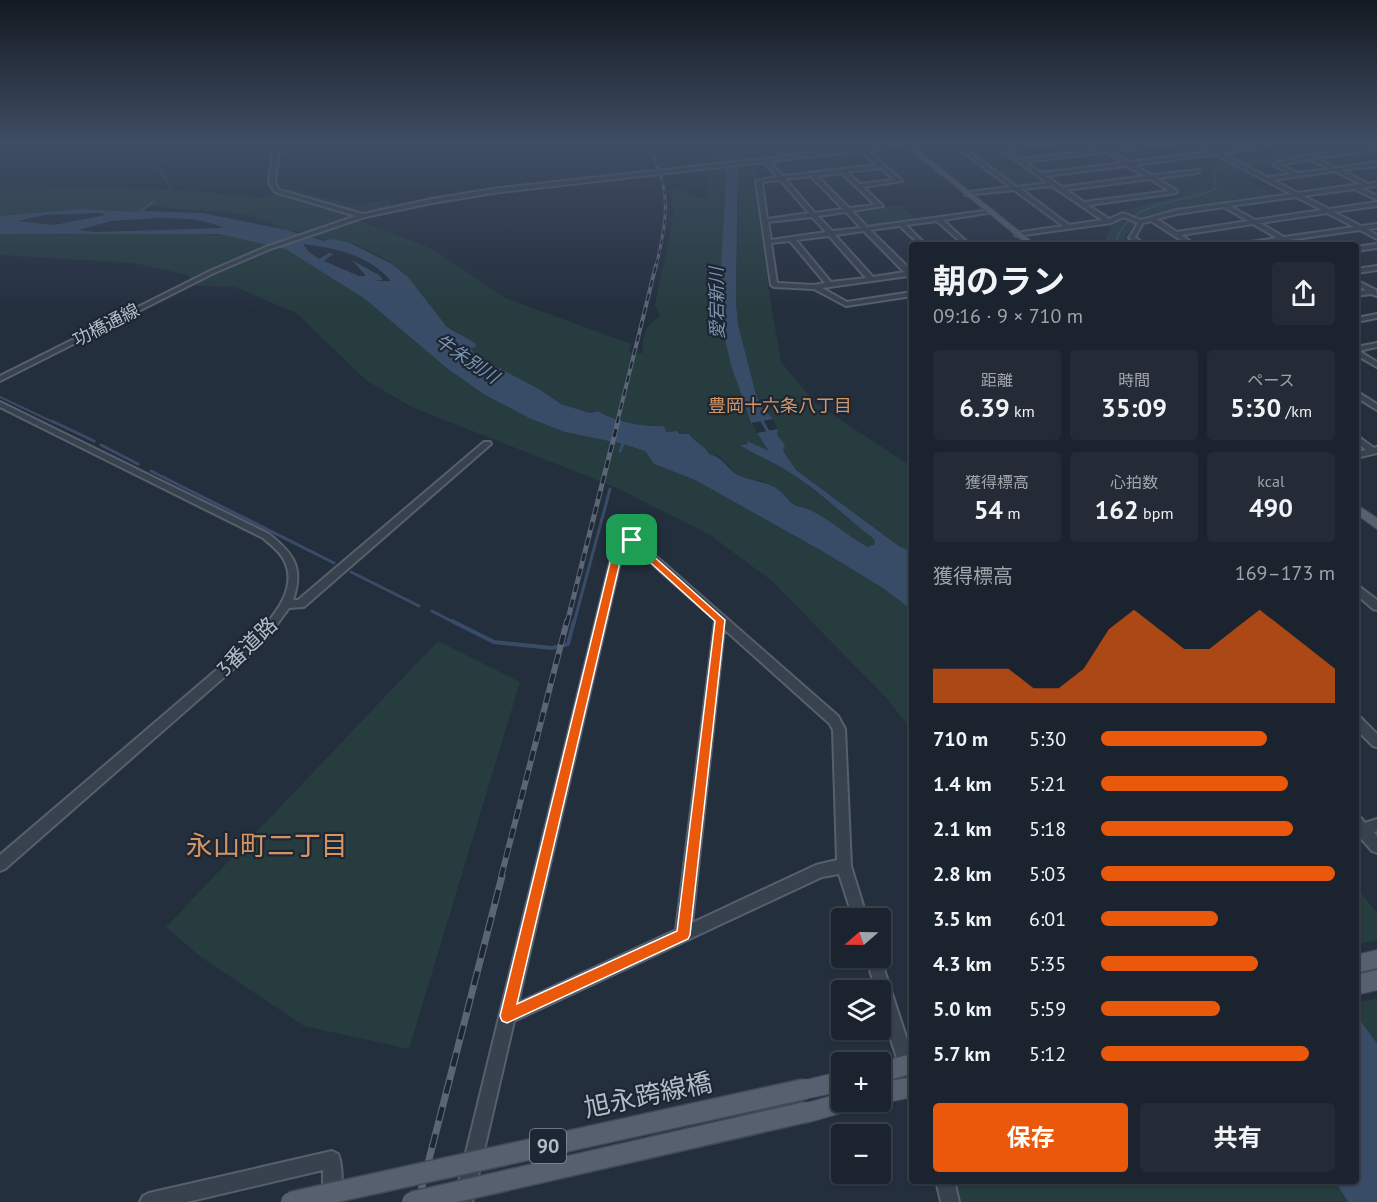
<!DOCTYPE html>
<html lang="ja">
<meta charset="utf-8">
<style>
body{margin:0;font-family:"PT Sans","Noto Sans JP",sans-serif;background:#242b36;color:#f1f3f6;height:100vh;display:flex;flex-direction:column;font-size:22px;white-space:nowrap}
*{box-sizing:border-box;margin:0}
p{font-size:20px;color:#a0a4aa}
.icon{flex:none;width:33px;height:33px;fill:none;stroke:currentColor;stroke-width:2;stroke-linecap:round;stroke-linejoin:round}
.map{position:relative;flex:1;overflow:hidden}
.sheet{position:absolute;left:909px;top:242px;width:450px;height:942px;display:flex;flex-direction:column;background:#1b232e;border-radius:6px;box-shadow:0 2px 4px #0004,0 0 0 2px #39404a}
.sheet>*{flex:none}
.needle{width:39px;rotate:250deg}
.tools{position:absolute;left:831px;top:908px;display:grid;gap:12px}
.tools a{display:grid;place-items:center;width:60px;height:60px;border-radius:6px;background:#1b232e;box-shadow:0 2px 4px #0004,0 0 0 2px #39404a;font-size:30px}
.pin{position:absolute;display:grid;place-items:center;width:51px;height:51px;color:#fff;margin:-26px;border-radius:12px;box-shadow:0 3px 9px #0006}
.round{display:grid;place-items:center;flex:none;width:63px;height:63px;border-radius:6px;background:#242b36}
.headline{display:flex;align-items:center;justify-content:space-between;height:102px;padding:0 24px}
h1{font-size:33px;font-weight:700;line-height:45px}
.metrics{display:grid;grid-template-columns:repeat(3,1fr);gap:9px;height:102px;padding:6px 24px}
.metrics div{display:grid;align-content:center;border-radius:6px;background:#242b36;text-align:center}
.metrics b{font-size:26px;font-weight:700}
.metrics small{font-size:16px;font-weight:400}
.metrics p{font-size:16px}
.chart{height:168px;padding:12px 24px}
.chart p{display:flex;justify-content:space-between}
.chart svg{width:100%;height:108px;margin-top:6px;fill:#ea580c;opacity:.7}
.cta{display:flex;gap:12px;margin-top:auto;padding:12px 24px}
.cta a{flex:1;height:69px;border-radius:6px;background:#ea580c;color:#fff;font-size:24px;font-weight:700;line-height:69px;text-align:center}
.cta a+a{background:#242b36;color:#f1f3f6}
ul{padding:0 24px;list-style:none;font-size:20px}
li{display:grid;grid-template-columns:96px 72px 1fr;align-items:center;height:45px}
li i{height:15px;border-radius:8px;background:#ea580c}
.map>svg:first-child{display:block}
.green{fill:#263c3f}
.water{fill:#394c67;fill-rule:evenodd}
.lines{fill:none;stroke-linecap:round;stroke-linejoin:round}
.stream-far3{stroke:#394c67;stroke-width:1.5}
.stream-far2{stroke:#394c67;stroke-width:2}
.stream-far1{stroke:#394c67;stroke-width:3}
.stream{stroke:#394c67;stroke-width:4}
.minor-casing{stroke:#565f6c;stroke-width:4}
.major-casing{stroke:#414a57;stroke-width:2}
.minor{fill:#38414e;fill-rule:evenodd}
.major{fill:#56606e;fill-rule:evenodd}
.rail-far4-casing{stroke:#5a6575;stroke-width:3}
.rail-far3-casing{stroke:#5a6575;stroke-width:4}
.rail-far2-casing{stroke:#5a6575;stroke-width:5}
.rail-far1-casing{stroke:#5a6575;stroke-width:6}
.rail-casing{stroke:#5a6575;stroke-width:7}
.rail-far4{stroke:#1d2633;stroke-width:1.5;stroke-dasharray:5;stroke-linecap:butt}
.rail-far3{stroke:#1d2633;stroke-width:2;stroke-dasharray:7;stroke-linecap:butt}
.rail-far2{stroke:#1d2633;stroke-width:3;stroke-dasharray:8;stroke-linecap:butt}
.rail-far1{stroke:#1d2633;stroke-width:4;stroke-dasharray:10;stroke-linecap:butt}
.rail{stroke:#1d2633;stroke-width:4.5;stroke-dasharray:14;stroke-linecap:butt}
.major-bridge-casing{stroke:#414a57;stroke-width:23;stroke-linecap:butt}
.major-bridge{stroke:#56606e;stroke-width:20}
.route{fill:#ea580c;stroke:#fff;stroke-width:1.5;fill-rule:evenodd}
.labels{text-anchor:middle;stroke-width:4.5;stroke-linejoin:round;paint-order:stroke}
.far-water-label{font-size:18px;font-style:italic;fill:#7c92b1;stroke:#1d2633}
.far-street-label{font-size:18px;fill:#b4bcc9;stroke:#1d2633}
.far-neighbourhood-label{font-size:18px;fill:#d59563;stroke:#1d2633}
.shield{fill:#1d2633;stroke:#878f9c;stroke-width:1.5}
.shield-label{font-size:20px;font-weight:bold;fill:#b4bcc9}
.street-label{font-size:21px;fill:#b4bcc9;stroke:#1d2633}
.near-street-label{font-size:26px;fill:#b4bcc9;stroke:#1d2633}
.near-neighbourhood-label{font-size:27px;fill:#d59563;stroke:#1d2633}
</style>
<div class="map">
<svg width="1377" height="1202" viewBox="0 0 1377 1202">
<rect width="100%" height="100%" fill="#242f3e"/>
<path class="green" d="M709 143H754L759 164 756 170 768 287 781 362 815 403 912 467V552L900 546 796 470 782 451 777 435 778 429C772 416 762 408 756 394L738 325 736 302 739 199 727 166 719 301 721 322 743 404 757 433 770 452 748 444 741 445C756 456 775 462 790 472 820 493 846 518 874 539L875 544 868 547 846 536 808 508 799 507 762 481 750 480 736 474 719 456 709 454 705 447 677 431 665 432 664 426C645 427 613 422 598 411L590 413 561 404 539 389 473 355C470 343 460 331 448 327 433 312 423 295 410 280 395 262 372 251 351 243 337 238 324 241 310 236L360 221 433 249 505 298 631 344 629 352 643 353C642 334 645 327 660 315L655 305 673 218 672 190 685 189 691 197 707 198V153Z
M1306 143 1295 158 1279 162 1247 167 1234 159 1266 156 1277 150 1273 147Z
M1226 160 1241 168 1229 171 1276 196C1251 199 1153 208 1138 221 1132 225 1125 238 1123 244H1106V236L1109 234C1115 204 1156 203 1182 196L1156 178 1200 172 1202 167Z
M1030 167 1053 184 1015 188 993 172Z
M279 178H282L285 185 293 190 356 205 390 199 392 207 365 212 292 193 282 186Z
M0 181 56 187 180 190 263 198 276 194 351 215 348 218 305 232 287 230 251 215 146 206 138 212 79 209 0 216Z
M901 205 917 220 868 227 852 211Z
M136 232C173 234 211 233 248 239 260 241 267 247 279 243L365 299 448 369 485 395 531 419 565 432 623 444 645 451 654 464 695 480 822 551 884 588 912 610V731L890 702 772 581 710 535 617 488 412 407 367 381 296 313 235 287 195 286 188 275 133 263 0 255V234L68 235Z
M438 641 520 682 409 1049 304 1026 201 957 166 927Z
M1356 887 1377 913V940L1356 945Z
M1377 998V1043L1356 1015V1003Z
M945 1181H1335L1348 1202H950Z"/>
<path class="water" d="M728 143H738L736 302 738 325 756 394 760 405 773 419 751 423 731 365 721 322 719 301Z
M152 201H156L143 211 202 213 287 230 324 241 331 239 348 242 392 264 408 277 447 327 475 343 476 347 471 348 474 355 539 389 561 404 590 413 598 411C614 422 645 427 664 426L666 432 677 431 680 434H689C695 443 704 444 709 454 723 457 726 468 738 475 750 481 764 481 776 488 784 493 788 502 797 506 801 508 806 507 810 510 831 520 847 536 868 547L875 544 874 539C846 518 820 491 789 472 774 462 755 455 740 445L748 444 747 441 769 451 757 433 778 429 777 435 785 445 783 451 796 470 899 546 912 552V610L883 588 822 551 695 480 654 464 645 451 623 444 565 432 531 419 485 395 448 369 365 299 286 249 219 234H0V216L79 209 138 212ZM99 213 105 215 54 225 17 221 45 215ZM156 218C179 218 202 218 224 228L95 232 78 230 111 221ZM303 244C335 248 369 255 391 281H373L383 280 379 275 352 260 366 276H359L324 261 333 254 329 253 319 259 309 252Z
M1356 1015 1377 1043V1202H1348L1335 1181 1356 1180Z"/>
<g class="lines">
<path class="stream-far3" d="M167 191 171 188 159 169 164 150 173 143
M1115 244C1127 199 1179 205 1216 189L1214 170 1222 166 1275 159 1283 156 1298 143"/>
<path class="stream-far2" d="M0 397 55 423
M760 417 763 423"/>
<path class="stream-far1" d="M52 421 94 441
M762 421 769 433
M101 445 138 464
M620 451 624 441
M151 471 334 563
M351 572 419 606
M432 611 455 623
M574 623 610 489"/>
<path class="stream" d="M452 621 494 642 552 648 568 644 574 621"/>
<defs>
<path id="minor" d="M274 143H280L275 183 279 190 363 214 432 199 493 189 782 157 770 143H776L787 156 861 146 918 143 867 150 902 181 863 187 883 206 852 211 867 227 991 210 994 212 943 220 969 244H963L937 221 906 225 925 244H919L900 226 870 230 912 271V278L908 276 822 288 847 302 912 292V296L846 306 814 289 774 287 771 285 756 181 777 177 764 162 493 193 432 203 365 217 270 249 214 273 0 381V376L210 271 266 247 356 216 275 192 269 183ZM861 151 877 165 783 176 769 161ZM881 168 894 180 860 184 847 172ZM842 173 875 205 849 208 817 176ZM811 176 843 209 815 213 785 179ZM780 180 809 213 767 219 762 182ZM846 212 861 228 832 231 818 216ZM812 217 826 232 771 240 768 222ZM864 231 904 272 873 277 835 235ZM829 236 866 278 831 282 796 240ZM790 241 825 283 814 285 777 283 771 243Z
M951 143H957L1017 187 1048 183 991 143H997L1004 147 1038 143H1054L1008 150 1021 159 1101 150 1091 143H1098L1108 149 1158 143H1174L1112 152 1129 162 1210 152 1195 143H1202L1217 151 1278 143H1293L1222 153 1267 177 1291 174 1273 165 1296 157 1377 146V150L1316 158 1336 168 1377 162V166L1342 170 1368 184 1377 182V186L1361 188 1377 196V200L1354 189 1303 196 1329 209 1377 202V206L1334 212 1361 226 1377 224V228L1367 229 1377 235V239L1360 230 1289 240 1286 243 1282 241 1248 244 1251 242 1277 238 1253 224 1181 235 1194 244H1187L1151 221 1143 223 1135 237 1144 244H1137L1129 238 1138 223 1123 217 1111 223 1017 236 1015 235V233L1063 226 1014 190 966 195 965 194 968 192 1010 187ZM1106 152 1123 163 1042 173 1025 162ZM1215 154 1291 194 1177 210 1141 220 1123 213 1109 219 1088 205 1177 193V191L1156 178 1197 173 1199 172V170L1151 175 1134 165ZM1309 159 1330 169 1298 173 1281 165ZM1127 166 1145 176 1062 187 1046 176ZM1335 171 1361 184 1298 193 1273 180ZM1150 179 1169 191 1084 202 1066 190ZM1052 186 1102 220 1069 225 1021 189ZM1296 197 1322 210 1255 220 1230 206ZM1224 207 1248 221 1177 232 1157 219 1177 214ZM1327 213 1354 227 1284 237 1260 223Z
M1377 244V248L1356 251V247Z
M1377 266V270L1356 273V269Z
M1356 280 1376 290 1377 296 1371 294 1356 296V292L1366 290 1356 285Z
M1377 314V318L1356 322V318Z
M1377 343V347L1359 351 1377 362V367L1356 355V347Z
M1356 391 1377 404V410L1356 397Z
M0 402 269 534C294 554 304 568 293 600H298L484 442H490L491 444 304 607 289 608 263 643 5 869 0 871V855L255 637C272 618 298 590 285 562 281 552 271 545 263 538L0 407Z
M1356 435 1374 448 1377 447V453L1356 458V452L1366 450 1356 442Z
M632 537 635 538 838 716 845 729 851 866 867 918H853L839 874 822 877 514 1021 472 1202H454L615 542 617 540ZM630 544 715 620 676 930 518 1003 624 545ZM724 629 830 724 833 730 837 860 816 865 692 923Z
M1356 584 1377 600V610L1373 609 1356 594Z
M1356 716 1360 717 1377 734V747L1373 746 1356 729Z
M1356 816 1361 818 1365 823 1377 819V831L1374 832 1377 836V853L1372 851 1357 834Z
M866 957H880L912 1055V1088L906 1086 904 1080 880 1005V990H876Z
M332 1151 338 1154C343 1166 343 1190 338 1202H326L323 1196V1170L187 1202H140L143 1196 149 1193Z
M936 1180H954L959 1202H941Z"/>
<path id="major" d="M902 143H909L1035 244H1027Z
M1356 504 1377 518V529L1356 514Z
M1377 950V968L1356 973V955Z
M1377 970V990L1356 995V975Z
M912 1054V1074L880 1082 879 1062Z
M842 1071V1091L805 1099 798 1096 795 1089 798 1082Z
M912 1077V1097L880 1104 873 1101H880V1083Z
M842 1093V1101H862L859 1108 806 1123 799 1119 795 1112 799 1105Z"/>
</defs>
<use href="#minor" class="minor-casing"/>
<use href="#major" class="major-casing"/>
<use href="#minor" class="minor"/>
<use href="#major" class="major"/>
<defs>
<path id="rail-far4" d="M647 143C672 189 668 218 656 266"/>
<path id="rail-far3" d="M617 423 656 265"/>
<path id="rail-far2" d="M567 623 618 421"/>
<path id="rail-far1" d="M501 877 567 621"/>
<path id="rail" d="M418 1202 502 876"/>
</defs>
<use href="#rail-far4" class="rail-far4-casing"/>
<use href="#rail-far3" class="rail-far3-casing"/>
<use href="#rail-far2" class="rail-far2-casing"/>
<use href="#rail-far1" class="rail-far1-casing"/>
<use href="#rail" class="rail-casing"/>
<use href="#rail-far4" class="rail-far4"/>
<use href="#rail-far3" class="rail-far3"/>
<use href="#rail-far2" class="rail-far2"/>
<use href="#rail-far1" class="rail-far1"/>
<use href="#rail" class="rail"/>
<defs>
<path id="major-bridge" d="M291 1202 805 1089
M412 1202 806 1112"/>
</defs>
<use href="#major-bridge" class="major-bridge-casing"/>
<use href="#major-bridge" class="major-bridge"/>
</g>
<linearGradient id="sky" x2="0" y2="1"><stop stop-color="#141a22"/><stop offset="0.46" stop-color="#3f4d63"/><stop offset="1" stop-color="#3f4d63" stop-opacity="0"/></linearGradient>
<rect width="1377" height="311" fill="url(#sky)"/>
<path class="route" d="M632 537 725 620 690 935 688 939 507 1023 502 1021 500 1016 615 542ZM630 544 715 621 677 931 517 1004 624 545Z"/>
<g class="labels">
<g class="far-water-label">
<text transform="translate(717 303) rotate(-91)" y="6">愛宕新川</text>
<text transform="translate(467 359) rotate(34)" y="6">牛朱別川</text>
</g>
<g class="far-street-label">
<text transform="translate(106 325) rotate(-27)" y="6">功橋通線</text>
</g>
<g class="far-neighbourhood-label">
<text x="780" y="412">豊岡十六条八丁目</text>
</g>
<rect class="shield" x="530" y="1129" width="36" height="34" rx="4.5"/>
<g class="shield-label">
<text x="548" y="1153">90</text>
</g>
<g class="street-label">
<text transform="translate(247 647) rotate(-44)" y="7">3番道路</text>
</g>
<g class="near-street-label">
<text transform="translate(648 1095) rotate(-12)" y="9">旭永跨線橋</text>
</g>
<g class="near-neighbourhood-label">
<text x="267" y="855">永山町二丁目</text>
</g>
</g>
</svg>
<div class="tools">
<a><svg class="needle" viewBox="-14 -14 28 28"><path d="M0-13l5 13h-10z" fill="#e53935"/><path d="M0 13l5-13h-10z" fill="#a0a4aa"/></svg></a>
<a><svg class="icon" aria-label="layers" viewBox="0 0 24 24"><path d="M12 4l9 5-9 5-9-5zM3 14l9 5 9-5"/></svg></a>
<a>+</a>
<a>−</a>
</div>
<div class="pin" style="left:632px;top:540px;background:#1e9e55"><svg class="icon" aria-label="arrive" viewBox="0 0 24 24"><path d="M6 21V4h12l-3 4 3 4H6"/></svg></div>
<section class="sheet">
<div class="headline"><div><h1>朝のラン</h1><p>09:16 · 9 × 710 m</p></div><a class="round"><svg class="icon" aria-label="share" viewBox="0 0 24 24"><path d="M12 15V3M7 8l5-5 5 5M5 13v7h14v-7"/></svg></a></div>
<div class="metrics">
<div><p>距離</p><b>6.39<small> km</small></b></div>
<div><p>時間</p><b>35:09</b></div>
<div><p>ペース</p><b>5:30<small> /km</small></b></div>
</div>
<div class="metrics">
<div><p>獲得標高</p><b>54<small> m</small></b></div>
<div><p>心拍数</p><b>162<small> bpm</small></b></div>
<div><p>kcal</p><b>490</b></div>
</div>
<div class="chart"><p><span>獲得標高</span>169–173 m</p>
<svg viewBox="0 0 160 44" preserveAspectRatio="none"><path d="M0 44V30L10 30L20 30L30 30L40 38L50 38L60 30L70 14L80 6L90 14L100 22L110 22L120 14L130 6L140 14L150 22L160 30V44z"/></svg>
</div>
<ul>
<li><b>710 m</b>5:30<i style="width:71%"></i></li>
<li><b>1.4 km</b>5:21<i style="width:80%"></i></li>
<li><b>2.1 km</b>5:18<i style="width:82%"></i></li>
<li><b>2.8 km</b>5:03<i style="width:100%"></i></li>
<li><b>3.5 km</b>6:01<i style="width:50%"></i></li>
<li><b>4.3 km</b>5:35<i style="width:67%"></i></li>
<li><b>5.0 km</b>5:59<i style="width:51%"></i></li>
<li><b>5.7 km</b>5:12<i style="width:89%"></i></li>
</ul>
<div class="cta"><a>保存</a><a>共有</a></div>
</section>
</div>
